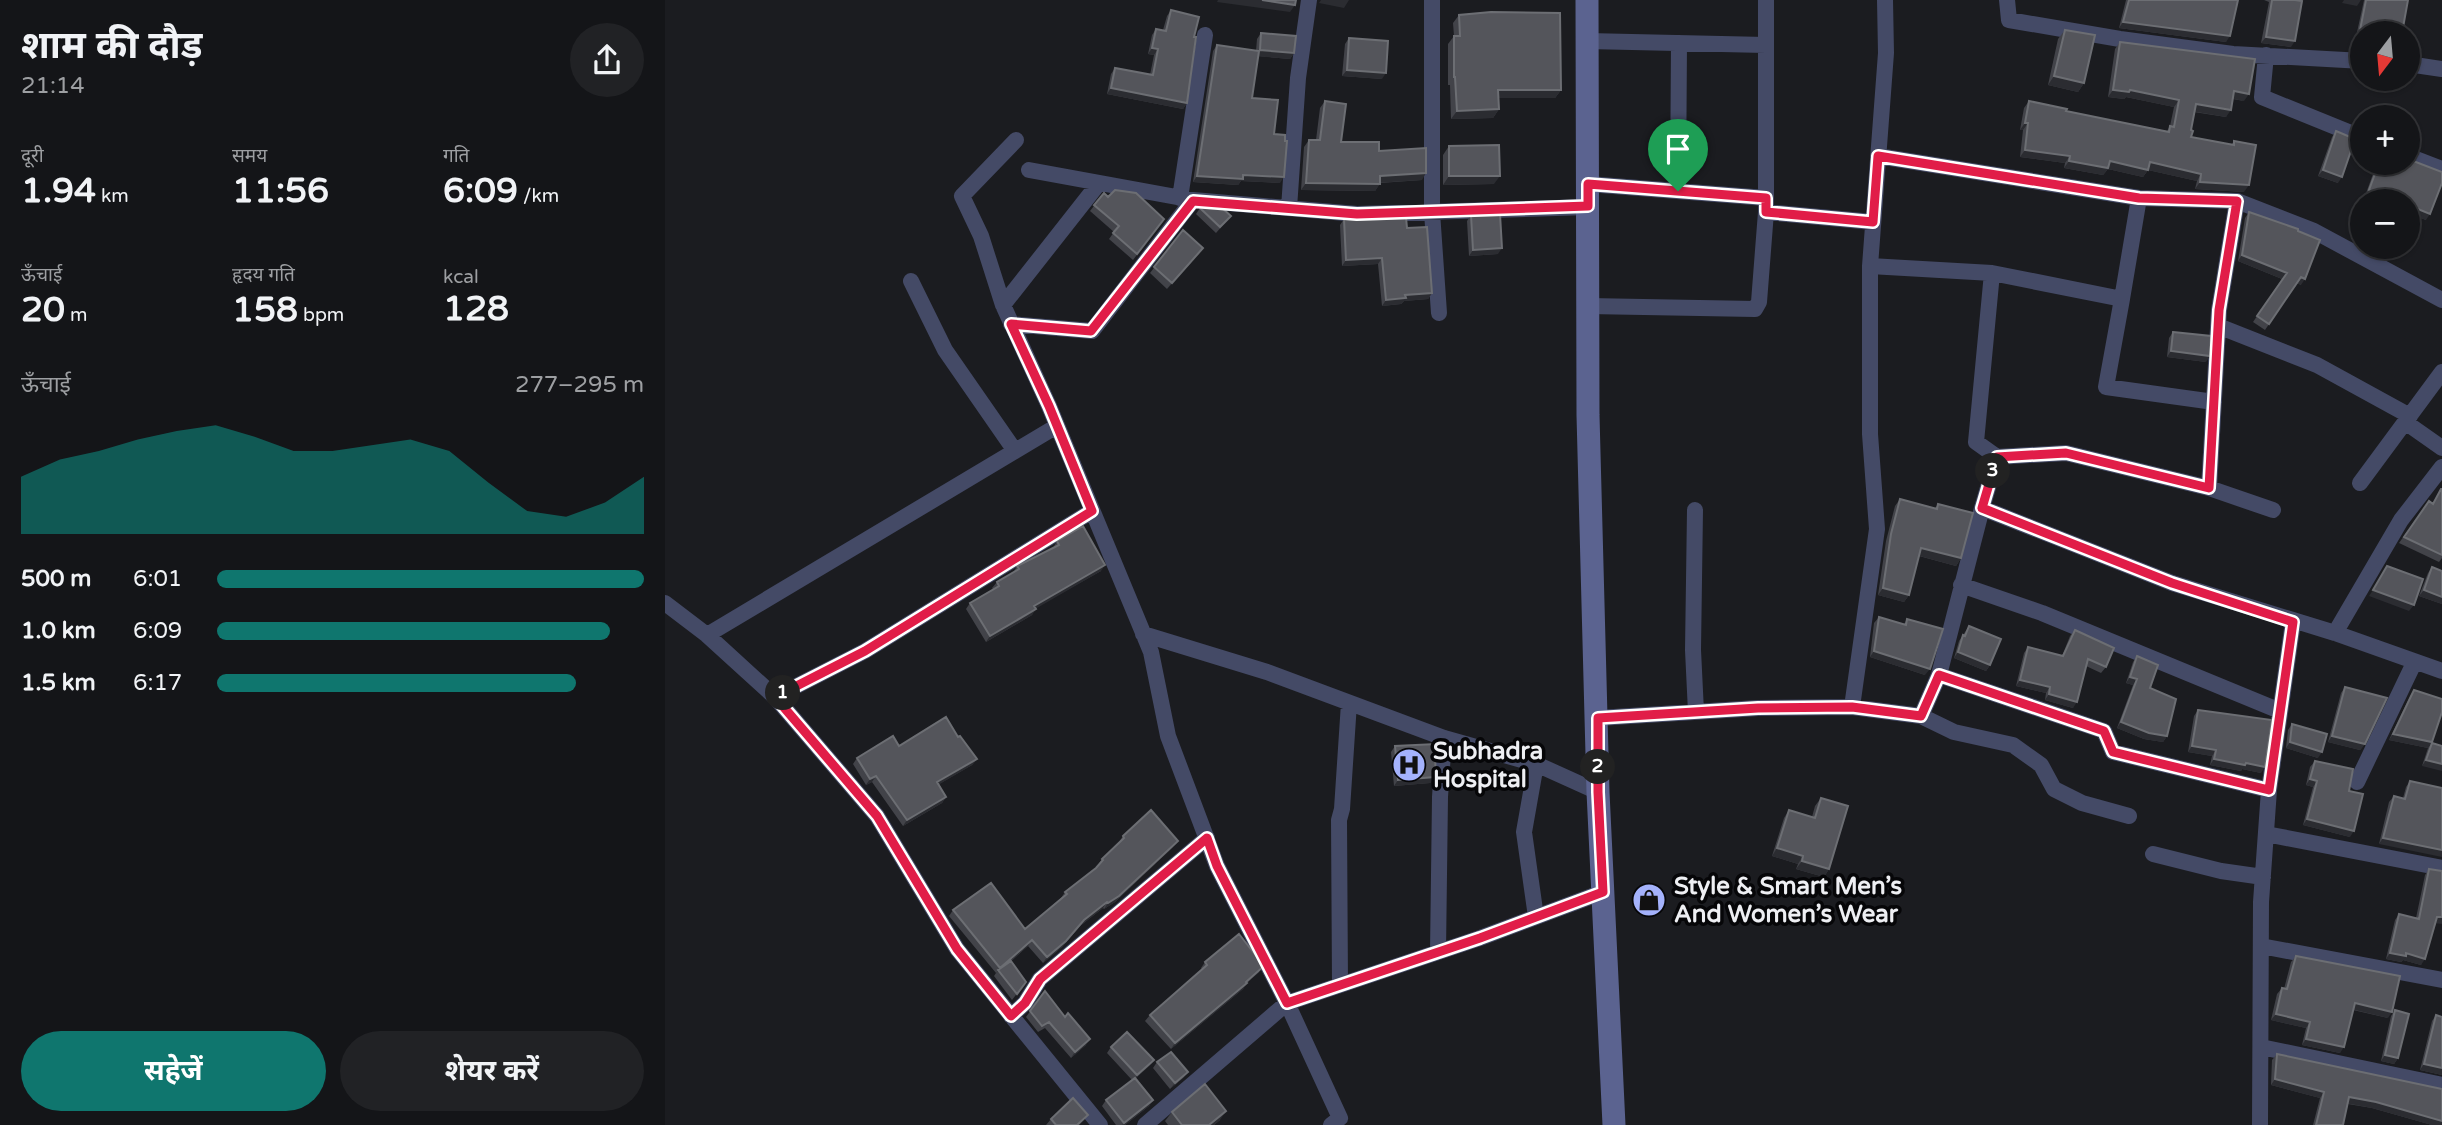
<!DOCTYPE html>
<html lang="hi">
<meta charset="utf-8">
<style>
body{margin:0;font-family:"Varela Round","Noto Sans Devanagari",sans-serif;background:#212225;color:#f1f3f6;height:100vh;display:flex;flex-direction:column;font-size:26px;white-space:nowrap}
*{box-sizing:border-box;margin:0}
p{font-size:23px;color:#9d9fa2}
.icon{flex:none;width:38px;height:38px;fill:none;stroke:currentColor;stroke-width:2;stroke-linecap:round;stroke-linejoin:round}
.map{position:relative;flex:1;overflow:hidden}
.panel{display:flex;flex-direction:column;background:#141518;width:665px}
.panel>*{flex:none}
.needle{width:46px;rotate:196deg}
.buttons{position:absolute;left:1685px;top:21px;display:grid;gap:14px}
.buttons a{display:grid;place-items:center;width:70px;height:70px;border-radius:50%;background:#141518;box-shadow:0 2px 5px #0004,0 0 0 2px #333437;font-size:35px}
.pin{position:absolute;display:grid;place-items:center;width:60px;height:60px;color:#fff;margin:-72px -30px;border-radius:50% 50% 50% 0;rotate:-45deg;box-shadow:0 0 7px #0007}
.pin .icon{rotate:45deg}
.km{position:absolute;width:35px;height:35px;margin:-18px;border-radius:50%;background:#222;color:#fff;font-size:19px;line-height:35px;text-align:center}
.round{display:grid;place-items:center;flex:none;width:74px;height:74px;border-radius:37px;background:#212225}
.head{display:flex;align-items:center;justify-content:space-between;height:119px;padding:0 21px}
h1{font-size:38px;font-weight:700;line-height:52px}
.metrics{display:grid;grid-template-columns:repeat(3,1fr);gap:10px;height:119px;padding:7px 21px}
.metrics div{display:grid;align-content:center}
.metrics b{font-size:35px;font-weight:700}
.metrics small{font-size:19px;font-weight:400}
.metrics p{font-size:19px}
.chart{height:196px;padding:14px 21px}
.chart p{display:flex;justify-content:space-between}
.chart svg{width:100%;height:126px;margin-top:7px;fill:#0f766e;opacity:.7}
.primary-button{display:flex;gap:14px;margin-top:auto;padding:14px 21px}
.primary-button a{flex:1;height:80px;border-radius:42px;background:#0f766e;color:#fff;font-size:28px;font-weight:700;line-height:80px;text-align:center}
.primary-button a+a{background:#212225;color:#f1f3f6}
ul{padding:0 21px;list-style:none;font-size:23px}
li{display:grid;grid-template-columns:112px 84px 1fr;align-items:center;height:52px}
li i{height:18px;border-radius:9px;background:#0f766e}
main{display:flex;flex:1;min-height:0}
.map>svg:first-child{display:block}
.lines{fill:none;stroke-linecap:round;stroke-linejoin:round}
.street{stroke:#444a66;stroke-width:16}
.secondary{stroke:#5b6390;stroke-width:23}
.wall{fill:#424349}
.shaded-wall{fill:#2b2c31}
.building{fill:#54555b;stroke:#6c6e73;stroke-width:2}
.route-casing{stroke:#fff;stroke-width:14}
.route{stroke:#e11d48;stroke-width:9}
.labels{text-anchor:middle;stroke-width:7;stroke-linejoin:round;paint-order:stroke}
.poi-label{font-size:24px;font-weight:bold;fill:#eeeff3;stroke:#060608;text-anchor:start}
</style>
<main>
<section class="panel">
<div class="head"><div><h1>शाम की दौड़</h1><p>21:14</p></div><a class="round"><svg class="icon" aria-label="share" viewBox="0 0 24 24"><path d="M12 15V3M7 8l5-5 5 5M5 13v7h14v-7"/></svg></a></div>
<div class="metrics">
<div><p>दूरी</p><b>1.94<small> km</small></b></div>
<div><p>समय</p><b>11:56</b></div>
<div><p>गति</p><b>6:09<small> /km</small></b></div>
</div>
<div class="metrics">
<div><p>ऊँचाई</p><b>20<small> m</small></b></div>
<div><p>हृदय गति</p><b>158<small> bpm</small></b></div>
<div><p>kcal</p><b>128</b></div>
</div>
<div class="chart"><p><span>ऊँचाई</span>277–295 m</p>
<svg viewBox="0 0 160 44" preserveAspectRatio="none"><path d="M0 44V24L10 18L20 15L30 11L40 8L50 6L60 10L70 15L80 15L90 13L100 11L110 15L120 26L130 36L140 38L150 33L160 24V44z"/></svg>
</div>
<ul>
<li><b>500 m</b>6:01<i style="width:100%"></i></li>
<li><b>1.0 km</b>6:09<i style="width:92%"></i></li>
<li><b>1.5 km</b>6:17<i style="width:84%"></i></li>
</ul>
<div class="primary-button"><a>सहेजें</a><a>शेयर करें</a></div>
</section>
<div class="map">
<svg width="1777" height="1125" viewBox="0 0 1777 1125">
<rect width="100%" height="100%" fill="#1b1c20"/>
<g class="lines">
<path class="street" d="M767 0V212L774 313
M1342 0 1344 20 1455 39 1568 54 1698 61
M922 41 1101 45
M1601 55 1597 97 1698 138
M1743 64 1777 69
M351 140 297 196 316 236 338 305 384 406 486 652 503 736 552 866 622 1003 675 1118 666 1125
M1213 156 1474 198 1572 201 1649 231 1777 300
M1743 156 1777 169
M364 170 528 200 692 214 923 207
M923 184 1101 198
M1013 191 1014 43
M515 198 540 35
M624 208 633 78 644 0
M1101 212 1208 222
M1205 266 1327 273 1311 442 1332 457
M1327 273 1457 299 1474 198
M246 281 280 350 350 451
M1457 299 1441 387 1549 402
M338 305 434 183
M923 306 1090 309 1094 302 1101 212V0
M346 324 427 331 528 200
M1553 326 1652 365 1745 416
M1740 422 1777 448
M1695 483 1777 372
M1544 488 1554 310 1572 201
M1317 508 1332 457 1401 453 1544 488 1608 510
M1030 510 1028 650 1031 712
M1296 585 1377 613 1615 711
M0 603 42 635 110 697 212 816 292 949 435 1125
M1670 633 1736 520 1777 467
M478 634 602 672 779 738 871 764 933 792
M42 635 392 426
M1274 675 1439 731 1448 752 1604 790
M110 697 200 651 427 511
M1187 707 1212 529 1205 434V266L1221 53 1220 0
M1256 716 1289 732 1348 745 1376 765 1389 789 1417 803 1464 816
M933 718 1093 708 1187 707 1256 716 1274 675 1317 508 1507 583 1670 633 1777 671
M1692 782 1749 663
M1601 834 1777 868
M1488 854 1556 871 1598 877
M871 917 859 832 871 764
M1596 946 1777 980
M773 952 775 797 779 738
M675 985 674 820 677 809 684 703
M346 1016 360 1003 375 979 542 838
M1596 1047 1777 1085
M480 1125 622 1003 815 938 938 892
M1595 1125 1596 902 1604 790 1628 622"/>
<path class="secondary" d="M922 0 923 415 933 792 949 1125"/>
</g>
<path class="wall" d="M1461 0H1573L1561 42 1454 28Z
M1599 0H1630L1626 47 1596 43 1604 2Z
M1699 0H1743L1698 33V48L1689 46Z
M506 10 529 37 522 103 518 109 442 94 446 74 450 68 485 75 489 55 483 54 487 35 491 29 498 30 502 16Z
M794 15 896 90 890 98H833L834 109 828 118 786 119 785 85H783V44L789 36 788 23Z
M1400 30 1419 83 1413 92 1383 85 1393 39Z
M596 33 629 53 625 59 593 56 587 98 609 134 615 183 576 181 573 185 528 182 548 51 552 45 591 51 592 39Z
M684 38 717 79 677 76 680 44Z
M1455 42 1579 101 1568 99 1561 117 1529 112 1526 130V137L1566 145 1569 141 1579 192 1530 189 1532 181 1483 170 1478 177 1443 169 1438 175 1399 168 1400 163 1355 157 1358 130H1355L1359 108 1364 101 1401 111 1502 131 1505 126 1509 107 1461 97 1459 99 1443 97 1450 49Z
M660 101 676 142 714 151 757 180 715 183 710 191 636 190 639 147 644 140H651L655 108Z
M1671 131 1673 183 1653 176 1667 137Z
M784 146 829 184 778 185V155Z
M1712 163H1743L1761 220 1743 213V201H1714L1700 196Z
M439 193 443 197 499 219 468 260 444 239 449 232 425 211Z
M537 205 566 216 551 233 531 214Z
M1584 212 1633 231 1636 285 1632 283 1600 330 1588 322 1617 279 1573 261 1580 218Z
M806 215 833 254 804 256 802 221Z
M679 219 742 228 767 293 763 299 739 301 736 304 717 306 713 264 677 266 675 225Z
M518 230 538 248 502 289 485 273Z
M1508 332 1541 362 1502 357 1504 338Z
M1776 489 1777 558 1774 562 1734 543 1764 501 1768 503Z
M1235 499 1270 508 1273 504 1296 558 1291 566 1254 556 1244 595 1239 602 1213 595 1221 541 1230 506Z
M392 541 436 571 370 608 367 615 321 642 301 609 305 603 328 589 327 588 332 582 348 573 352 566 388 548Z
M1767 567 1777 571V604L1754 596 1763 573Z
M1214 617 1239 624 1242 619 1260 675 1205 657 1209 623Z
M1304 626 1325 665 1321 671 1289 658 1294 641Z
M1410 630 1441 667 1436 673 1421 666 1408 708 1380 700 1381 693 1351 686 1359 653 1363 647 1397 656 1405 636Z
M1472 656 1502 736 1498 742 1479 739 1452 728 1468 685 1461 683 1468 662Z
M1680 687 1700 744 1695 750 1663 742 1676 693Z
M1749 690 1767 743 1777 746 1757 766 1763 748 1724 740 1745 696Z
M1533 710 1596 773 1577 769 1576 771 1545 765 1547 756 1523 752 1529 716Z
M1627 724 1653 758 1621 748 1623 730Z
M293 737 312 759 307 765 274 784 281 797 277 803 238 826 207 782 201 785 188 764 192 758 234 746Z
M730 746 770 777 765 783 729 786 726 752Z
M1650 761 1685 837 1638 825 1648 787 1641 785 1645 767Z
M1745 781 1777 788 1714 844 1724 802 1729 796 1738 798 1741 787Z
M1156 798 1164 869 1159 877 1131 869 1133 864 1107 856 1119 818 1124 810 1147 817 1150 806Z
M458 836 508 847 450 902 439 909 438 908 415 926 397 947 378 963 363 946 343 964 361 982 347 1000 329 976 331 973 284 916 288 910 360 929 396 898 400 892 431 868 437 859 454 842Z
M1764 869 1771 923 1756 965 1738 960 1736 962 1721 959 1730 920 1734 914 1751 918 1760 875Z
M1631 956 1723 1018 1688 1010 1675 1053 1637 1045 1641 1028 1606 1020 1612 994 1617 988 1619 989 1626 962Z
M540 962 594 972 582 983 578 989 506 1049 480 1021 485 1015 537 969 536 968Z
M380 991 421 1045 406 1058 380 1028 373 1032 361 1017Z
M1730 1010 1733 1058 1729 1064 1716 1061 1726 1016Z
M1771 1015 1777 1017V1075L1755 1070 1767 1021Z
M446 1047 489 1060 485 1065 471 1078 488 1100 484 1106 460 1125H451L437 1106 441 1100 467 1080 442 1053Z
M1612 1054 1777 1125H1767L1707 1108 1683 1104 1678 1125H1648L1655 1098 1606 1085 1607 1060Z
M492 1062 523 1072 518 1078 505 1089 488 1068Z
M507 1112 555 1120 549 1125H503L500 1121Z
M423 1115 414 1125H381L386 1119Z"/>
<path class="shaded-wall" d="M553 0H597L630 5 625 12 552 2Z
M656 0H684L679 8 654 3Z
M1679 0H1696L1692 6 1677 3Z
M1458 22 1565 36 1561 42 1454 28Z
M1716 30 1736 33H1713Z
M1601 37 1630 41 1626 47 1596 43Z
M1693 40 1698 41V48L1689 46Z
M487 48 493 49 489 55 483 54Z
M595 50 629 53 625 59 590 56Z
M682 70 721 73 717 79 677 76Z
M1389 76 1419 83 1413 92 1383 85Z
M446 88 522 103 518 109 442 94Z
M833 90H896L890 98H827Z
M1448 90H1465L1514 100 1509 107 1461 97 1459 99 1443 97Z
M1569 91 1584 94 1579 101 1564 98Z
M1531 104 1566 110 1561 117 1526 111Z
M834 109 828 118 786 119 792 111Z
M1360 123H1363L1358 130H1355Z
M1360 150 1405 156 1400 163 1355 157Z
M1404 161 1485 162 1536 174 1532 181 1483 170 1478 177 1443 169 1438 175 1399 168Z
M1658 170 1677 177 1673 183 1653 176Z
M761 173 757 180 710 183 715 176Z
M578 175 619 177 615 183 576 181 573 185 528 182 532 176Z
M784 176H835L829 184 778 185Z
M1535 182 1584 185 1579 192 1530 189Z
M641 183 715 184 710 191 636 190Z
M1704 190 1733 201H1714L1700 196Z
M1743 205 1765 214 1761 220 1743 213Z
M538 248 534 254 502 289 507 283Z
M837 248 833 254 804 256 808 250Z
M1577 255 1622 273 1617 279 1573 261Z
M717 258 713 264 677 266 681 260Z
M1636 277 1640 279 1636 285 1632 283Z
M767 293 763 299 739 301 736 304 717 306 721 300 740 295Z
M1506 351 1545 356 1541 362 1502 357Z
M1256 548 1296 558 1291 566 1251 555Z
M440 565 436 571 365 612 369 606Z
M1218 588 1244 595 1239 602 1213 595Z
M1708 590 1749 605 1744 611 1704 596Z
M1759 590 1777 597V604L1754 596Z
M371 609 367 615 321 642 325 636Z
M1209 651 1265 669 1260 675 1205 657Z
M1293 652 1325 665 1321 671 1289 658Z
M1465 677 1472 679 1468 685 1461 683Z
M1355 680 1385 687 1381 693 1351 686Z
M1384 694 1412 702 1408 708 1380 700Z
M1456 722 1502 736 1498 742 1479 739 1452 728Z
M1728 734 1767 743 1763 748 1724 740Z
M1667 736 1700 744 1695 750 1663 742Z
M1625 742 1657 752 1653 758 1621 748Z
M1527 746 1551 750 1547 756 1523 752Z
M312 759 307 765 268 788 272 782Z
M1549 759 1600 767 1596 773 1577 769 1576 771 1545 765Z
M1761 760 1777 764V771L1757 766Z
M211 776 207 782 201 785 205 779Z
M770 777 765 783 729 786 733 780Z
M1645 779 1652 781 1648 787 1641 785Z
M281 797 277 803 238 826 242 820Z
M1642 819 1689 831 1685 837 1638 825Z
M1718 838 1777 850V857L1714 844Z
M513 841 508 847 450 902 439 909 443 903Z
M1112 848 1138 856 1133 864 1107 856Z
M1137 861 1164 869 1159 877 1131 869Z
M442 902 438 908 415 926 397 947 378 963 382 957 419 920Z
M1772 917H1777V924L1768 923Z
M367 940 363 946 334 971 333 970 331 974 335 968Z
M1725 953H1741L1760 959 1756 965 1738 960 1736 962 1721 959Z
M599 966 594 972 577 987 582 983 578 989 506 1049 510 1043Z
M1690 1003 1727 1012 1723 1018 1686 1009Z
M1611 1014 1645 1022 1641 1028 1606 1020Z
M425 1039 421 1045 406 1058 410 1052Z
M1641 1039 1679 1047 1675 1053 1637 1045Z
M1720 1055 1733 1058 1729 1064 1716 1061Z
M489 1060 485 1065 468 1081 472 1075Z
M1759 1064 1777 1068V1075L1755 1070Z
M523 1072 518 1078 505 1089 510 1083Z
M1610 1079 1659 1092 1655 1098 1606 1085Z
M1684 1097 1711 1102 1777 1121V1125H1767L1707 1108 1680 1103Z
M488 1100 484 1106 460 1125H457Z
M561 1111 555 1120 549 1125H544Z"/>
<path class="building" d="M597 0H631L630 5Z
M1464 0H1573L1565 36 1458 22Z
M1607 0H1630L1637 1 1630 41 1601 37Z
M1701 0H1743L1737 33 1716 30 1715 33H1698V41L1693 40Z
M506 10 534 17 529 37H531L522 103 446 88 450 68 488 75 493 49 487 48 491 29 501 31Z
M826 12 895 13 896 90H833L834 109 792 111 790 77H789V36H795L794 15Z
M1400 30 1430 35 1419 83 1389 76Z
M596 33 631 36 629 53 595 50Z
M684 38 723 41 721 73 682 70Z
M1455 42 1590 59 1584 94 1569 91 1566 110 1531 104 1526 130 1528 131 1526 137 1569 145V141L1591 145 1584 185 1535 182 1536 174 1485 162 1483 170 1445 161 1443 168 1404 161 1405 156 1360 150 1363 123H1360L1364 101 1402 109 1401 111 1504 132 1505 126 1509 127 1514 100 1465 90 1464 92 1448 90Z
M552 45 594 51 587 98 613 100 609 134 620 135V141H622L619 177 578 175V179L532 176Z
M660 101 681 104 676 142H714V151L761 148V173L715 176V184L641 183 644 140H655Z
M1671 131 1690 139 1677 177 1658 170Z
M834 145 835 176H784V146Z
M1743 159 1777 172V183L1765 214 1743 205V201H1733L1704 190 1714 163H1743Z
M450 190 471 193 499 219 472 254 448 233 454 226 429 205 439 193 443 197Z
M537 205 556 207 566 216 555 227 535 208Z
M1584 212 1633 229V231L1655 240 1640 279 1636 277 1604 324 1592 316 1622 273 1577 255Z
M835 214 837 248 808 250 806 215Z
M741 217 742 228 762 227 767 293 740 295 741 298 721 300 717 258 681 260 679 219Z
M518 230 538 248 507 283 489 267Z
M1508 332 1546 336 1545 356 1506 351Z
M1776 489H1777V555L1739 537 1764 501 1768 504Z
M1235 499 1272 509 1273 504 1308 513 1296 558 1256 548 1244 595 1218 588 1226 534Z
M418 526 440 565 369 606 371 609 325 636 305 603 334 586 332 582 354 569 352 566 394 545 392 541Z
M1722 566 1758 579 1749 605 1708 590Z
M1767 567 1777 571V597L1759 590Z
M1214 617 1241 625 1242 619 1278 629 1265 669 1209 651Z
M1304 626 1336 639 1325 665 1293 652 1298 635 1300 636Z
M1410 630 1449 648 1441 667 1423 659 1412 702 1384 694 1385 687 1355 680 1363 647 1398 656Z
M1472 656 1493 665 1485 688 1511 699 1502 736 1484 733 1456 722 1472 679 1465 677Z
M1680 687 1722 698 1700 744 1667 736Z
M1749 690 1777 699V712L1767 742 1728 734Z
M1533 710 1607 720 1600 767 1581 763 1580 765 1549 759 1551 750 1527 746Z
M281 717 293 737 295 736 312 759 272 782 281 797 242 820 211 776 205 779 192 758 228 736 234 746Z
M1627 724 1662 734 1657 752 1625 742Z
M1767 743 1777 746V764L1761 760Z
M771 744 770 777 733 780 730 746Z
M1650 761 1688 769 1684 791 1698 794 1689 831 1642 819 1652 781 1645 779Z
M1745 781 1777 788V850L1718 838 1729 796 1740 799Z
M1156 798 1183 806 1164 869 1137 861 1138 856 1112 848 1124 810 1150 818Z
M486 810 513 841 454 896 443 903 442 902 419 920 401 941 382 957 367 940 335 968 288 910 326 883 360 929 402 894 400 892 431 868 438 860 437 859 459 838 458 836Z
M1764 869 1777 871V917H1772L1760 959 1741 953V956L1725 953 1734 914 1754 919Z
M574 934 599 966 581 982 582 983 510 1043 485 1015 542 965 540 962Z
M1631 956 1735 976 1727 1012 1690 1003 1679 1047 1641 1039 1645 1022 1611 1014 1617 988 1622 989Z
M346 961 361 982 352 994 333 970Z
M380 991 400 1017 403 1013 425 1039 410 1052 384 1022 377 1026 365 1011Z
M1730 1010 1744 1014 1733 1058 1720 1055Z
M1771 1015 1777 1017V1068L1759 1064Z
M462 1032 489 1060 472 1075 446 1047Z
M506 1052 523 1072 510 1083 492 1062Z
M1612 1054 1777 1089V1121L1711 1102 1684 1097 1678 1125H1651L1659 1092 1610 1079Z
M470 1078 488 1100 459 1123 441 1100Z
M540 1084 561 1111 544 1125H517L507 1112Z
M408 1098 423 1115 412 1125H391L386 1119Z"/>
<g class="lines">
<defs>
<path id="route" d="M1213 156 1474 198 1572 201 1554 310 1544 488 1401 453 1332 457 1317 508 1507 583 1628 622 1604 790 1448 752 1439 731 1274 675 1256 716 1187 707 1093 708 933 718V792L938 892 815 938 622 1003 552 866 542 838 375 979 360 1003 346 1016 292 949 212 816 110 697 200 651 427 511 384 406 346 324 426 331 528 201 692 214 923 206V184L1101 198V212L1208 222Z"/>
</defs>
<use href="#route" class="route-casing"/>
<use href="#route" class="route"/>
</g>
<defs>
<symbol id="hospital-disc" viewBox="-11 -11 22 22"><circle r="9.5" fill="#a4b2fc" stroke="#060608"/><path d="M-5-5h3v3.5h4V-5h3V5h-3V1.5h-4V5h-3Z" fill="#111"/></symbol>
<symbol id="shop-disc" viewBox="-11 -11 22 22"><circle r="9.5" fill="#a4b2fc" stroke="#060608"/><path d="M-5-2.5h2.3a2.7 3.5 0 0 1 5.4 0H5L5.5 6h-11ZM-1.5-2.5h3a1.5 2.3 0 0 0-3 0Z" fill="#111"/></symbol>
</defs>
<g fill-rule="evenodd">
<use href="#hospital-disc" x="725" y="746" width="38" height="38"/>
<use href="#shop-disc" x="965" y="881" width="38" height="38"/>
</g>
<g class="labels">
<g class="poi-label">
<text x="768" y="759">Subhadra<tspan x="768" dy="28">Hospital</tspan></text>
<text x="1009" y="894">Style &amp; Smart Men’s<tspan x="1009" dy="28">And Women’s Wear</tspan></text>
</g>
</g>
</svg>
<div class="buttons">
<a><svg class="needle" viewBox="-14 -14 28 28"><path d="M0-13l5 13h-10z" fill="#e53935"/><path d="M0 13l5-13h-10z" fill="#9d9fa2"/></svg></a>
<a>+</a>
<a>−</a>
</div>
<div class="pin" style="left:1013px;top:191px;background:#1e9e55"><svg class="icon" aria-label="arrive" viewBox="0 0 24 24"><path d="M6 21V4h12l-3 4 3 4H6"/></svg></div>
<b class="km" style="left:118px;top:693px">1</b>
<b class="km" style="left:933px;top:767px">2</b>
<b class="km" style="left:1328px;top:471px">3</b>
</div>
</main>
